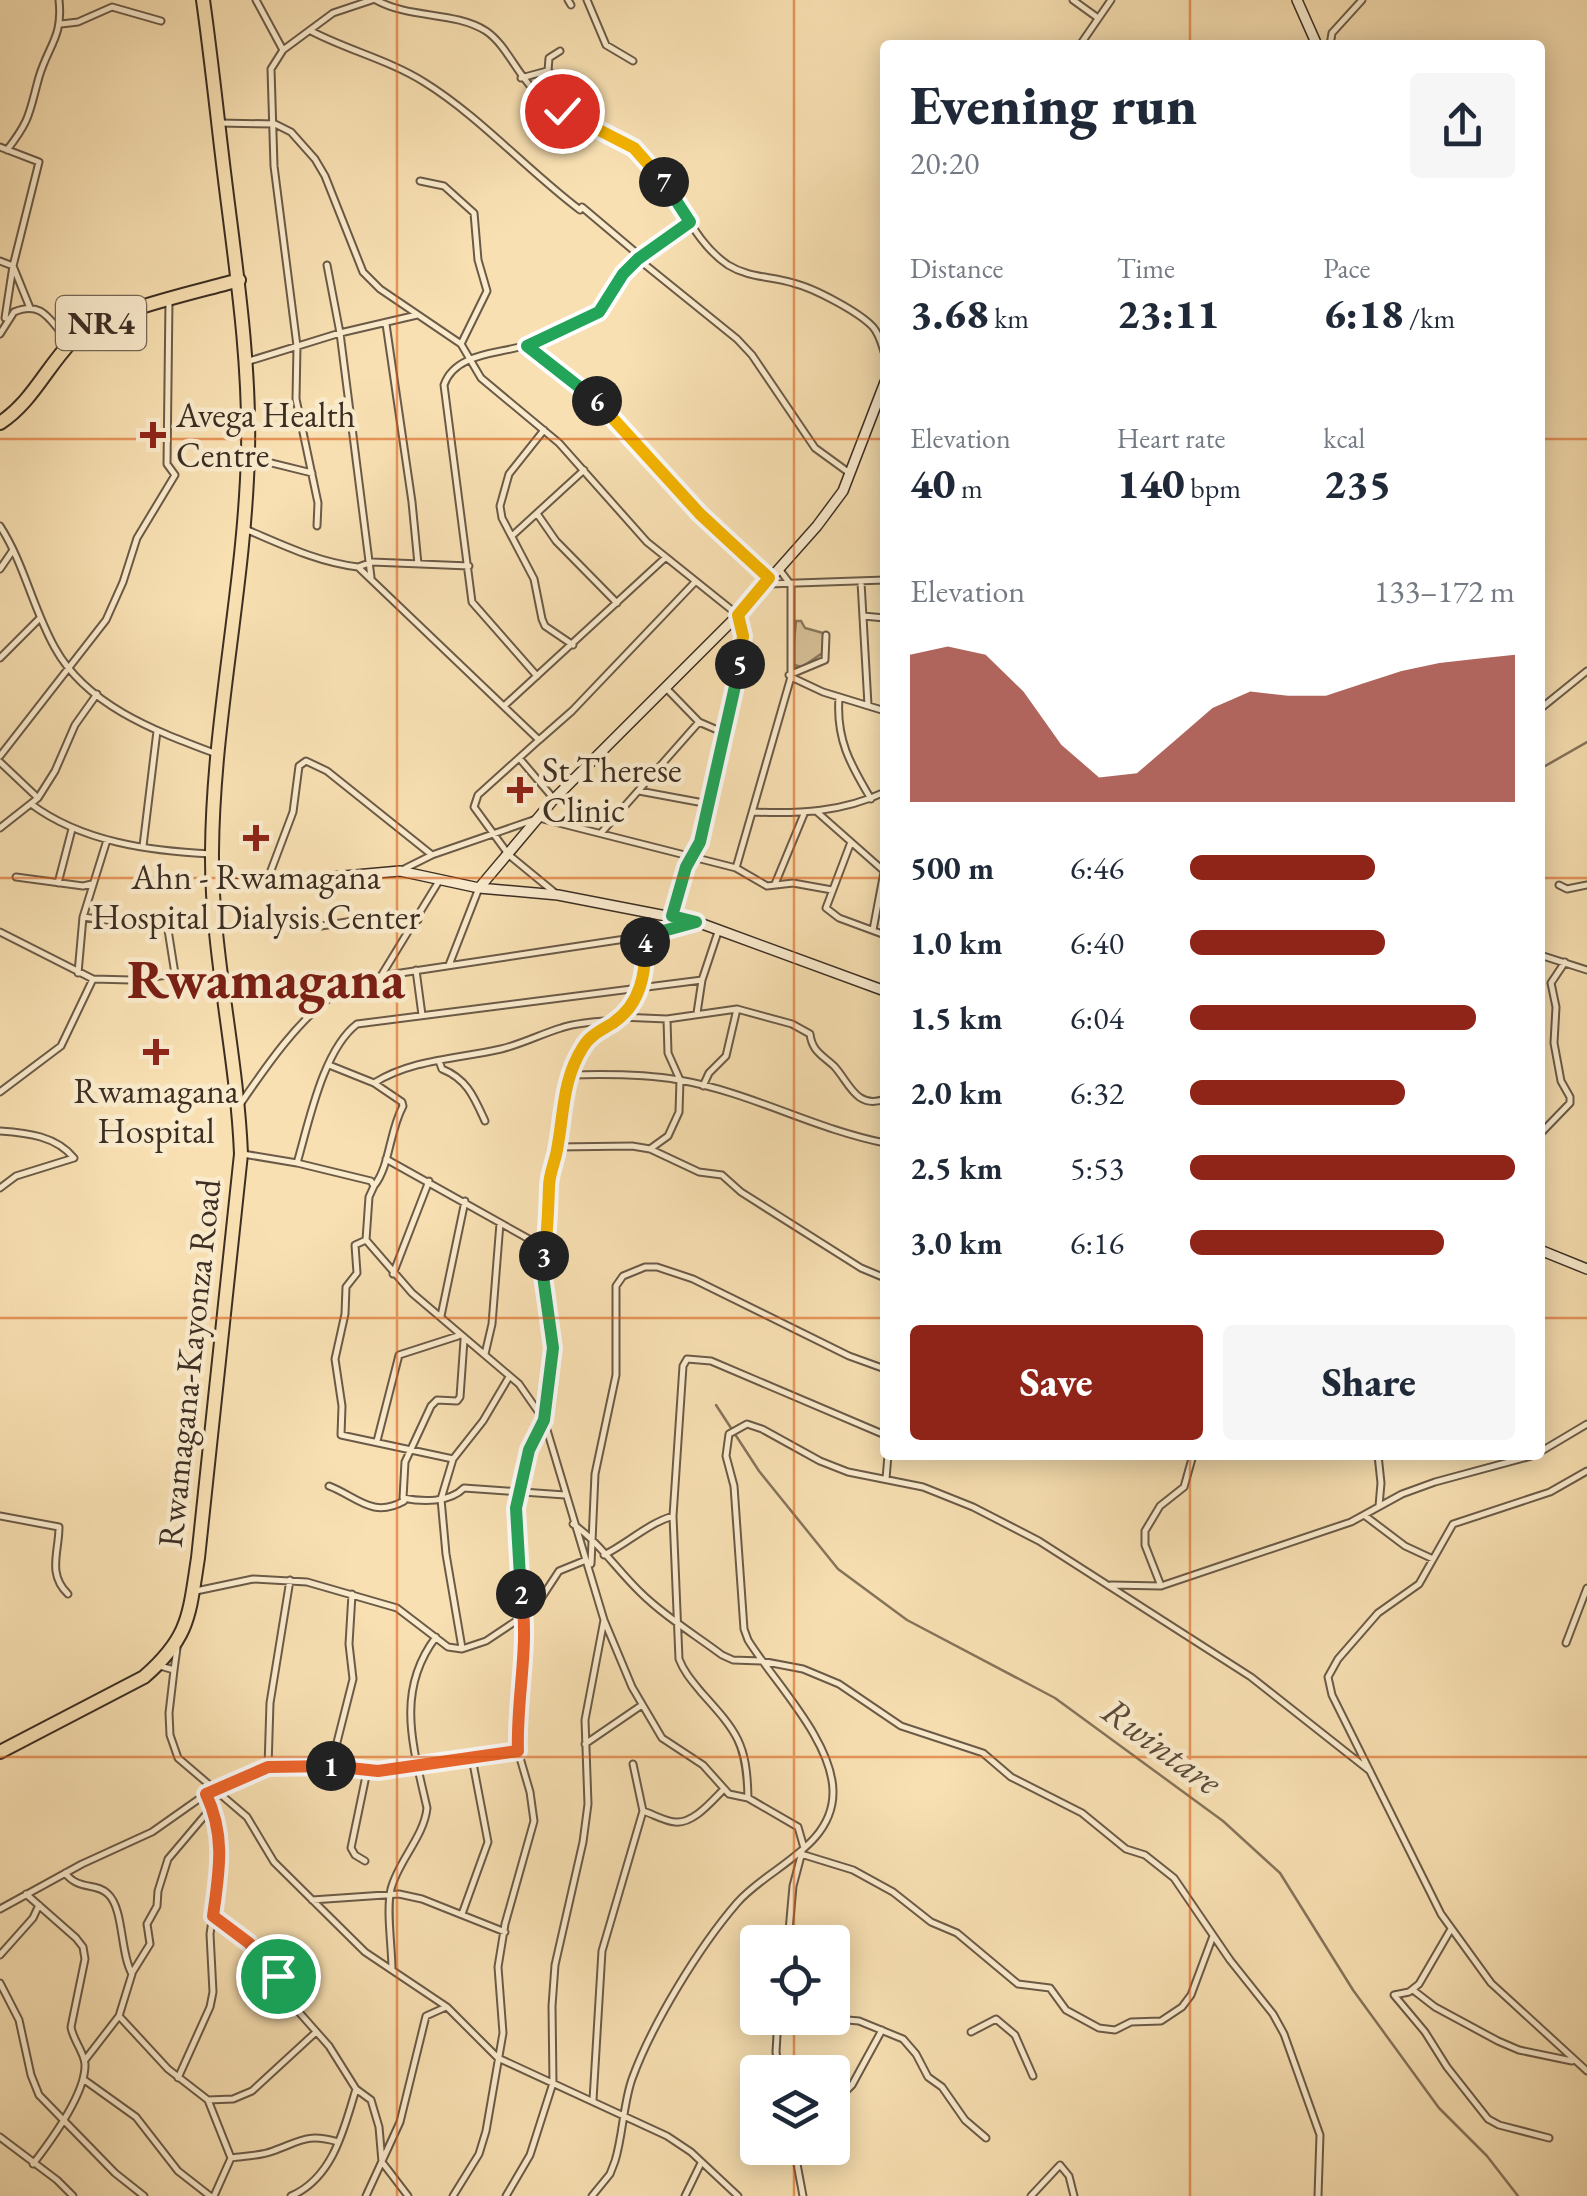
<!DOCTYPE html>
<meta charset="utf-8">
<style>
body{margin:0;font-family:"EB Garamond",serif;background:#f6f6f7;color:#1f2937;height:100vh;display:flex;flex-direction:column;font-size:38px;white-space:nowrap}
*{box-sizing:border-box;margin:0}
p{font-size:32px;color:#747a83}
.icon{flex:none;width:55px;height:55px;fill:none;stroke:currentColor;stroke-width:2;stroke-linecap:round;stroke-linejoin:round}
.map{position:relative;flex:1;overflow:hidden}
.side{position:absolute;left:880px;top:40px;width:665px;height:1420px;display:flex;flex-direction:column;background:#fff;border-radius:10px;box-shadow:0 5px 25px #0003}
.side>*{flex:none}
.controls{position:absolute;left:740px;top:1925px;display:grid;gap:20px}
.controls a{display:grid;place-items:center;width:110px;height:110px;border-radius:10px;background:#fff;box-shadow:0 5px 25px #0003;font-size:50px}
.pin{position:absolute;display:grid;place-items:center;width:85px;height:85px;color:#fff;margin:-42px;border:5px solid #fff;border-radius:50%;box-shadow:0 2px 10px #0007}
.km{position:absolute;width:50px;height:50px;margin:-25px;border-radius:50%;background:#222;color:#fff;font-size:28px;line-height:50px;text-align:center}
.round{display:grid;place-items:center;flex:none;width:105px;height:105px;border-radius:10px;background:#f6f6f7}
.head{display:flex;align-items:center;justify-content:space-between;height:170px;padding:0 30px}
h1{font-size:55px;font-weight:800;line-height:75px}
.figures{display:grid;grid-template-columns:repeat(3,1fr);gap:15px;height:170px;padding:10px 30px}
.figures div{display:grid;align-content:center}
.figures b{font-size:42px;font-weight:800}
.figures small{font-size:28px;font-weight:400}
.figures p{font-size:28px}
.chart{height:280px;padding:20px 30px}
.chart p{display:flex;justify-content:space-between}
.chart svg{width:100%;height:180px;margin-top:10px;fill:#8f2418;opacity:.7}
.cta{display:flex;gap:20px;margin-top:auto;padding:20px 30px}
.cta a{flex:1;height:115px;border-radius:10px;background:#8f2418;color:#fff;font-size:40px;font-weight:800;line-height:115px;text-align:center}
.cta a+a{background:#f6f6f7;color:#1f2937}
ul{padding:0 30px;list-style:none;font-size:32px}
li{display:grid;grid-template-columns:160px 120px 1fr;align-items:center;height:75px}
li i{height:25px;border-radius:12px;background:#8f2418}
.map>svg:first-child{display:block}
.green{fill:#d8c29a;stroke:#8a785e;stroke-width:2.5}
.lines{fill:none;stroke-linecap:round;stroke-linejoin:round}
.stream{stroke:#86745b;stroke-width:2.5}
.street-casing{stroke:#6b5a47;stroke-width:9}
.secondary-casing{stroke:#3c2e23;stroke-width:12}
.highway-casing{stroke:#3c2e23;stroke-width:16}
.street{stroke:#faebcd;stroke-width:5}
.secondary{stroke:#faebcd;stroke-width:9}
.highway{stroke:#f8e0b2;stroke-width:12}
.split-1-casing{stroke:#fff;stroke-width:20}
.split-2-casing{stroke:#fff;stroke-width:20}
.split-3-casing{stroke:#fff;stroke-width:20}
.split-4-casing{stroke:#fff;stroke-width:20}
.split-5-casing{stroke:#fff;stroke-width:20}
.split-6-casing{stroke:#fff;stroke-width:20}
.split-7-casing{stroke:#fff;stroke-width:20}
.split-8-casing{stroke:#fff;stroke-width:20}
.split-1{stroke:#f0652b;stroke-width:12}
.split-2{stroke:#f0652b;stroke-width:12}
.split-3{stroke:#22a559;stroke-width:12}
.split-4{stroke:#f5b400;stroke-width:12}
.split-5{stroke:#22a559;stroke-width:12}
.split-6{stroke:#f5b400;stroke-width:12}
.split-7{stroke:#22a559;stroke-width:12}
.split-8{stroke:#f5b400;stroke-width:12}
.grid{fill:none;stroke:#d7550e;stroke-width:2.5;stroke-opacity:0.55}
.poi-dot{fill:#8f2418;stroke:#faebcd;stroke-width:4}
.labels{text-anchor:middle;stroke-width:9;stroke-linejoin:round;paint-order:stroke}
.shield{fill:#faebcd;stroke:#756756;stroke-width:2.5}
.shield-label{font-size:32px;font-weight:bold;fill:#3c2e23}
.poi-label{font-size:35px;fill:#3c2e23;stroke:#faebcd;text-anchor:start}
.street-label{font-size:35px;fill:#3c2e23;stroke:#faebcd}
.water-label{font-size:38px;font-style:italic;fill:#5b4b3a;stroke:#faebcd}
.town-label{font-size:55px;font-weight:bold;fill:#7a1f14;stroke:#faebcd}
</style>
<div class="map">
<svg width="1587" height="2196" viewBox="0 0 1587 2196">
<rect width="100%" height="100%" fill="#f8e0b2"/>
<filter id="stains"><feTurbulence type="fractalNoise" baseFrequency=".002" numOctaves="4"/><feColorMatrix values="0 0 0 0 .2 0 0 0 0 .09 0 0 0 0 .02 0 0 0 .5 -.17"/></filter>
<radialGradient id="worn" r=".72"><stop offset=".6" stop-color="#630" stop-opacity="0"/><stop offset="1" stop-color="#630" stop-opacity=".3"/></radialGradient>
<path class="green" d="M796 621H801L805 628 823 633 824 652 802 667 794 665 792 659Z"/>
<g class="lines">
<path class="stream" d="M1540 769 1587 742
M716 1405 759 1471 838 1569 907 1620 1055 1698 1223 1821 1280 1873 1353 1990 1439 2108 1487 2156 1518 2196"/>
<defs>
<path id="street" d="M256 0 283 50
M376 0C410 19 454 11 486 31 507 45 518 77 539 95 573 123 619 131 649 163 679 194 691 240 728 265 749 278 770 276 793 283 814 288 859 312 873 327 880 335 882 346 885 355
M568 0 571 5
M587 0 606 45 633 61
M1073 0 1098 18
M61 24 78 22 112 7 161 21
M311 31C347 50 389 60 424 82 479 116 527 170 580 210L582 207 640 256 638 259 737 339 752 355 815 448 848 472
M1080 45 1111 0
M1330 45 1332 33 1362 0
M560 51 549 58 548 71 562 82 568 96
M521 78 547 71
M219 123 275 124 291 132 315 159 325 176 363 272 380 289 461 344 481 378 559 443 647 542 738 615 743 653 700 842 686 867 672 916
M0 147 39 162 13 266 30 308
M7 150C31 119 29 113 39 77 49 44 63 37 59 0
M420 181 444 186 474 213 478 260 487 291 461 344
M0 261 13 266 5 318
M327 265 340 333 371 577
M386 324 412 502 418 564
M0 334 14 312C44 299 51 324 68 340
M527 346 592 397 700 514 769 578
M246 362 340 333 417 315
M544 430 509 474 500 506 502 518 534 579 542 619 545 626 573 645
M251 458 312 473
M538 515 556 541 617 603
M0 526C24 563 33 609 55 648 87 706 156 731 214 753
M317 526 318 503 296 399 297 346 274 166 271 69 283 50 333 13 372 0
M245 529C283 545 317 562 358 567L539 740 478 795 474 807 509 855 554 892
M513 535 584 470
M358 567 372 562 469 566
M0 569 13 550
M861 582 868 705
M768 584 885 580
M863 616 885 618
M0 658 40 618
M789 675 825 660 826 635
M537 676 472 602 444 385C452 361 480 355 501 351 533 345 578 333 601 309 614 295 620 277 633 264 649 248 671 235 689 222
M791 677 823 692 885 711
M666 688 699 722 722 732
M839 698C836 739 850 764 871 799
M504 706 665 558
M1540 709 1587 671
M539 740 572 711 695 582
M0 756 106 620 123 582 137 538 175 475 167 464 169 301
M520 759 554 799
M0 762 38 798
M639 791 709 804
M31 804C82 842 149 851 212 854
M816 811 885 872
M753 812C800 814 842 812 885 792
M0 828 38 798 55 771 75 725 97 694
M601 833 699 722
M851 842 826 908 839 918 885 935
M143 846 157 731
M736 868 767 886 793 883 832 890
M402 870 432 855 539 818 736 868 791 677V585L779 569
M16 877 83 886 92 884
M267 881 293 812 299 766 306 761 327 771 432 855
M58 883 72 829
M775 884 804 814
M1559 885 1567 889 1587 885
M83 917 113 921 166 917 175 974
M308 928 386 916 418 920
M873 930 884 872
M0 932 93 979 131 980 175 974 220 982
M1540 955 1587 970
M449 965 479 888
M416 970 422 1015
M78 973 83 917 107 840
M381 976 439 881
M697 1013 702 980 718 932
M620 1017 667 1019 737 1009 792 1024 810 1034C812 1051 822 1055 834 1066 849 1082 856 1110 885 1099
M439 1061 442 1069C467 1079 474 1097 485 1121
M329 1065 374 1083 402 1102 403 1106C389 1132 390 1166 374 1186
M571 1075C607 1074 644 1074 679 1080 750 1092 814 1129 885 1143
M374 1083C413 1059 457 1059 501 1049 522 1044 541 1034 561 1028 578 1022 597 1022 615 1020
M703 1086 709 1073 726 1056 737 1009
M0 1092 61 1046 93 979
M241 1103C267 1065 298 1020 336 993 348 984 366 980 381 976L645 936 691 924
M0 1131C28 1133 56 1136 74 1158L16 1176 0 1188
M1540 1134 1570 1103V1097L1561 1081 1554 1043 1556 1007 1551 983 1565 962
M558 1147 632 1146 650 1149 699 1172 722 1175 741 1192 861 1268 885 1278
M650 1149 668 1136 679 1112 680 1080 668 1053 667 1019
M243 1154 297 1163 371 1181 374 1186 369 1197 366 1240 412 1293 519 1384 544 1420 604 1620 632 1687 662 1738 703 1765 729 1794 748 1798 798 1827 804 1848
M386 1159 545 1248
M297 1163C309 1122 323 1050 357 1024L702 980
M366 1240 355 1245 357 1273 346 1287 345 1314 335 1359 342 1406 341 1435 453 1459
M393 1274 429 1181
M441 1316 465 1201
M464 1340 460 1397 457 1401 437 1400 431 1406 405 1462 403 1498C422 1502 449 1503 464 1488L565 1495
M485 1354 492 1324 500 1223
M377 1441 399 1355 458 1336
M1540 1452 1587 1424
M1378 1455 1381 1483 1379 1506
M1587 1471 1550 1492 1453 1524 1419 1584 1378 1613 1338 1659 1328 1677 1332 1695 1441 1914 1491 1983 1587 2071
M886 1479 888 1455
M329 1486C356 1496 372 1519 404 1501
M1364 1515 1405 1546 1433 1559
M0 1516 59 1527C59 1552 47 1574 68 1594
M573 1524C599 1542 617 1570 640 1592 664 1616 694 1634 722 1655L733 1660 761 1661 803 1669 839 1684 901 1726 983 1753 1011 1777 1082 1813 1126 1849 1145 1855 1174 1878 1230 1960 1273 2014 1284 2034 1320 2135 1318 2196
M604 1555C628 1543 647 1524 673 1516
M591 1564 595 1474 616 1375V1286L623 1276 645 1267H657L693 1279 849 1356 885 1369
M1111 1585 1161 1586 1351 1522 1402 1494 1435 1482 1535 1455
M1161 1586 1145 1545V1531L1160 1506 1184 1487 1193 1455
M196 1591 253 1579 307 1582 397 1608 448 1647 462 1649 486 1641 525 1615 540 1600 559 1571 586 1560
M1566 1643 1587 1588
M462 1648 446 1554 441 1499 453 1459 483 1421 509 1377
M160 1666 174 1670 169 1713 170 1735 178 1758 247 1817 274 1862 365 1952 447 2007 498 2058 667 2136 691 2152 738 2196
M174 1670 177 1648
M585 1744 642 1705
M331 1766 353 1679 349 1644 352 1594
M268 1767 270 1703 290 1580
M748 1798C747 1743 737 1732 701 1692 692 1681 684 1672 679 1659L673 1516 683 1366 687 1359 711 1361 885 1435
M643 1811C653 1814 664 1821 675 1822 693 1824 711 1802 723 1790
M801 1854 853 1870 893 1892 931 1922 957 1933 1018 1984 1050 1988 1066 2010 1099 2028 1115 2030 1131 2022 1161 2021 1182 2007 1191 1995 1213 1936
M365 1861 355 1855 351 1848 367 1771
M65 1873C79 1891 96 1882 108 1894 124 1909 120 1953 132 1974L119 2016 85 2060
M26 1894 76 1938 83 1947 85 1959 71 2027C73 2040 84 2052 85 2064 86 2093 50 2142 33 2164
M312 1900 399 1894 422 1899 505 1932
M0 1909 82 1864 152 1832 206 1794 260 1769 318 1765 377 1771 518 1751
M462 1914 488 1842 472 1758
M213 1916 249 1943 269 1964 298 2011 329 2046 356 2089 371 2100 379 2127 382 2162 408 2196
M1451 1929 1419 1984 1409 1992 1394 1995 1425 2032 1447 2067 1488 2119 1499 2125 1549 2138
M788 1942 793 1886 802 1852
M0 1955 33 1918 39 1905
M392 1970C392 1947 386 1910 391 1889 398 1861 424 1837 427 1808 413 1746 395 1691 436 1637
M132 1973 150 1944 147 1924 157 1906 158 1891 168 1859 212 1807
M0 1983 19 2020 31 2075 39 2095 115 2173 144 2196
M1413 1990 1435 2007 1498 2041 1519 2050 1572 2061
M119 2016 168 2069 208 2100 233 2099 252 2091 315 2033
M778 2018 776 2052 779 2072
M825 2018 859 2021 903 2039 916 2054 928 2077 942 2087 965 2120 986 2138
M971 2032 996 2019 1015 2035 1033 2076
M178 2078 210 2007 213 1992 210 1934 221 1860V1836L206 1794
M83 2079 136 2117 178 2171 210 2196
M208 2100 231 2158 214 2196
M593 2100 602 1951 643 1811 633 1764
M832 2105 852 2085 882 2030
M0 2137 57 2180 73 2196
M794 2148 803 2196
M231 2158C244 2156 260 2156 273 2151 301 2141 307 2133 338 2142
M291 2196C333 2178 344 2129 356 2089
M366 2196 400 2122 426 2016 446 2007
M453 2196 479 2154 486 2131 503 2033 498 1967 505 1924 534 1821 530 1792 518 1751 517 1718 525 1615 520 1586 515 1508 529 1451 544 1420 553 1348 542 1264 551 1211 549 1181 558 1147 562 1103 575 1062 589 1039 617 1020 631 1005 645 972V936
M506 2196 530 2155 553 2083 552 2006 555 1965 583 1842 588 1804 585 1720 604 1620
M592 2196 610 2174 615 2161C623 2135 623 2105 632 2079 652 2024 699 1947 737 1903 768 1867 834 1847 833 1791 832 1740 774 1682 748 1640L744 1629 734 1486 726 1456 729 1434 747 1424 762 1429 820 1461 848 1472 923 1487 973 1507 1039 1541 1251 1677 1370 1771
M685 2196 701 2163
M1031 2196 1060 2165 1069 2176 1074 2196"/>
<path id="secondary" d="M1297 0 1317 45
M213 884 266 883 400 871 479 888 558 895 697 922 885 991
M479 888 554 799 738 615 817 526 843 491 885 382
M1540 1250 1587 1269"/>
<path id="highway" d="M0 423C32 402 46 368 72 341 99 312 198 292 239 280
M0 1752 144 1677C190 1637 189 1615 198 1558L241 1154C237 1053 211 953 212 852 213 718 245 586 248 452 250 363 237 276 226 188 218 125 212 63 203 0"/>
</defs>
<use href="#street" class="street-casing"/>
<use href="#secondary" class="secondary-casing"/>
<use href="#highway" class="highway-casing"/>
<use href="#street" class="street"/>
<use href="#secondary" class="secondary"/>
<use href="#highway" class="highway"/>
</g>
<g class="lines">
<defs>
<path id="split-1" d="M278 1976 249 1943 213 1916C219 1872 226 1836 206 1794L268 1767 331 1766"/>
<path id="split-2" d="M331 1766 378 1771 518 1751C516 1699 530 1645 521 1594"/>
<path id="split-3" d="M521 1594 516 1508 529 1450 544 1420 553 1348 543 1276 544 1256"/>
<path id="split-4" d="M544 1256C548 1230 548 1212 549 1187 549 1174 555 1162 557 1150 564 1114 562 1080 583 1047 590 1035 602 1030 613 1023 641 1004 646 973 645 942"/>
<path id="split-5" d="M645 942V936L696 922 672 916 686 867 700 842 740 664"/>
<path id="split-6" d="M597 401 700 514 769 578 738 615 743 636 740 664"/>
<path id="split-7" d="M597 401 527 346 599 312 623 274 638 259 690 222 664 182"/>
<path id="split-8" d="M562 111 634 148 664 182"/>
</defs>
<use href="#split-1" class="split-1-casing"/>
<use href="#split-2" class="split-2-casing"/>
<use href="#split-3" class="split-3-casing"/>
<use href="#split-4" class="split-4-casing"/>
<use href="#split-5" class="split-5-casing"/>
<use href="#split-6" class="split-6-casing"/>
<use href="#split-7" class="split-7-casing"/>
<use href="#split-8" class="split-8-casing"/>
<use href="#split-1" class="split-1"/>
<use href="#split-2" class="split-2"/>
<use href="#split-3" class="split-3"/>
<use href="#split-4" class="split-4"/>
<use href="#split-5" class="split-5"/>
<use href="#split-6" class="split-6"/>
<use href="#split-7" class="split-7"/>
<use href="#split-8" class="split-8"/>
</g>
<path class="grid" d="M397 0V2196M794 0V1942M1190 0V45M0 439H885M1540 439H1587M0 878H885M1540 878H1587M0 1318H885M1540 1318H1587M1190 1455V2196M0 1757H1587M794 2018V2072M794 2148V2196"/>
<g class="poi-dot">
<path d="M148 420h10v10h10v10h-10v10h-10v-10h-10v-10h10z"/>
<path d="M515 775h10v10h10v10h-10v10h-10v-10h-10v-10h10z"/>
<path d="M251 823h10v10h10v10h-10v10h-10v-10h-10v-10h10z"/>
<path d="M151 1037h10v10h10v10h-10v10h-10v-10h-10v-10h10z"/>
</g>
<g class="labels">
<rect class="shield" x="56" y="296" width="90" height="54" rx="8"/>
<g class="shield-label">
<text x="101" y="334">NR4</text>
</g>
<g class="poi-label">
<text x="176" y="427">Avega Health<tspan x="176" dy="40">Centre</tspan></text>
<text x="542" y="782">St Therese<tspan x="542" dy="40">Clinic</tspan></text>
<text x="256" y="889" text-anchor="middle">Ahn - Rwamagana<tspan x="256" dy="40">Hospital Dialysis Center</tspan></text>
<text x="156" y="1103" text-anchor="middle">Rwamagana<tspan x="156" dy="40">Hospital</tspan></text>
</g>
<g class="street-label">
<text transform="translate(189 1363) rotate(-84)" y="12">Rwamagana-Kayonza Road</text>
</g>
<g class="water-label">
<text transform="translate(1162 1746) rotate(36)" y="13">Rwintare</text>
</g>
<g class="town-label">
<text x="266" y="998">Rwamagana</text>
</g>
</g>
<rect width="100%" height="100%" filter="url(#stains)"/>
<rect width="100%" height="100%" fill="url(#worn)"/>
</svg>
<div class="controls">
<a><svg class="icon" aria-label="locate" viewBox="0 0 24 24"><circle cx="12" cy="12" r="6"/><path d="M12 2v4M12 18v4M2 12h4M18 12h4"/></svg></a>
<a><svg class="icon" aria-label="layers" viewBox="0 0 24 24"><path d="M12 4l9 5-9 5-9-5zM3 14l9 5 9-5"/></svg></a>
</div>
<div class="pin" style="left:278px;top:1976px;background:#1e9e55"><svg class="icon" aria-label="arrive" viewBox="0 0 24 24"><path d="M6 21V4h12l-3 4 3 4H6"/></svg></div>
<div class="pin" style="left:562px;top:111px;background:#d93025"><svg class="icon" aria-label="check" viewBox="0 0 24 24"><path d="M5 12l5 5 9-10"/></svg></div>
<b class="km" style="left:331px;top:1766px">1</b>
<b class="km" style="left:521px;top:1594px">2</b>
<b class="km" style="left:544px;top:1256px">3</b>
<b class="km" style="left:645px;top:942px">4</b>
<b class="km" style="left:740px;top:664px">5</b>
<b class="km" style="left:597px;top:401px">6</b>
<b class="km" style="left:664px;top:182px">7</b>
<section class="side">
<div class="head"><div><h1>Evening run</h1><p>20:20</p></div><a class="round"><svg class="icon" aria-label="share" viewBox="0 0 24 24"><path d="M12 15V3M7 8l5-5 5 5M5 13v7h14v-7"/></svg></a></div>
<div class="figures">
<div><p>Distance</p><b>3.68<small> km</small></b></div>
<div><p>Time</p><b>23:11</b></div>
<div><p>Pace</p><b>6:18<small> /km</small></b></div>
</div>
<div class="figures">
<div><p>Elevation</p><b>40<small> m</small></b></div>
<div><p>Heart rate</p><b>140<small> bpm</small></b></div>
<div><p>kcal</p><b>235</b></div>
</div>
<div class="chart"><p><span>Elevation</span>133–172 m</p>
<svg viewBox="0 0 160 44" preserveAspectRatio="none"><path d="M0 44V8L10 6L20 8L30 17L40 30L50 38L60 37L70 29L80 21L90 17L100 18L110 18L120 15L130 12L140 10L150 9L160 8V44z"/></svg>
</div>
<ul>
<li><b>500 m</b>6:46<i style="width:57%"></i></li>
<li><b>1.0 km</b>6:40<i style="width:60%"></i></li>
<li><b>1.5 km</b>6:04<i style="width:88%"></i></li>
<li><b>2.0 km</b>6:32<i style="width:66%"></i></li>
<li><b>2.5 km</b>5:53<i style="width:100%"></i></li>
<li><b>3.0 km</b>6:16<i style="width:78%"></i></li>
</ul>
<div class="cta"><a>Save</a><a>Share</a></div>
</section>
</div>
